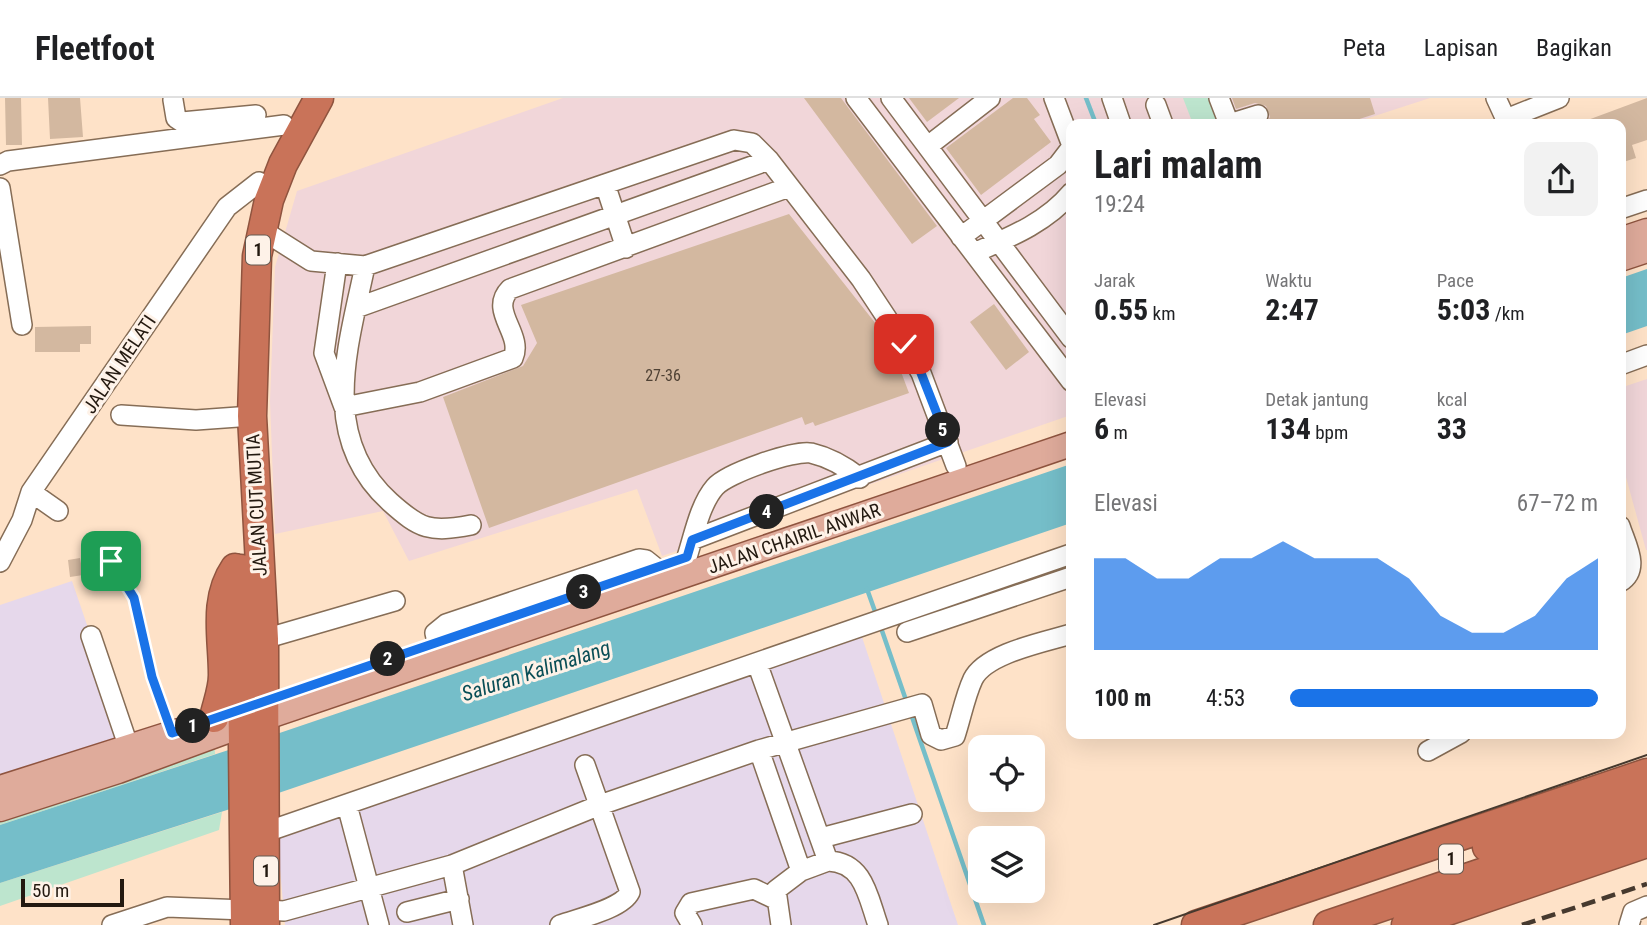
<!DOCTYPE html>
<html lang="id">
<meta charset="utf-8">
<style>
body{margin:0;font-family:"Roboto Condensed",sans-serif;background:#f2f2f2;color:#202124;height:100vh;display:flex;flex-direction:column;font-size:26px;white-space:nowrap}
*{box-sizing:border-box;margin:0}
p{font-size:23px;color:#757577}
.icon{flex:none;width:38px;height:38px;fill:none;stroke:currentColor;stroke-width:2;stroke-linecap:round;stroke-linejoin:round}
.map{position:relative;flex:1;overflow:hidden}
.side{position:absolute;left:1066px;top:21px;width:560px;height:620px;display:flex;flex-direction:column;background:#fff;border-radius:14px;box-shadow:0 7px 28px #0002}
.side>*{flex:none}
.controls{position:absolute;left:968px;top:637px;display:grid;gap:14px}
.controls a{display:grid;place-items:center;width:77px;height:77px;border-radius:14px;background:#fff;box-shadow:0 7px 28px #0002;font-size:35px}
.scale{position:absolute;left:21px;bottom:18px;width:103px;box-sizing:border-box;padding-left:7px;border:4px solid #231910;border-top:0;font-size:19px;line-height:24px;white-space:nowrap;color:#231910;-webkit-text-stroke:5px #fef2e8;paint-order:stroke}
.pin{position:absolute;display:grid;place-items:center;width:60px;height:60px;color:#fff;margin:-30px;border-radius:14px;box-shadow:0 4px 10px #0006}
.km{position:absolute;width:35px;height:35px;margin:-18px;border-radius:50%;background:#222;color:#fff;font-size:19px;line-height:35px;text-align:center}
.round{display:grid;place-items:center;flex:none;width:74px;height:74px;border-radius:14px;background:#f2f2f2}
.head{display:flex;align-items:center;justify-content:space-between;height:119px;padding:0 28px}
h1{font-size:38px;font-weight:700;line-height:52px}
.metrics{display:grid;grid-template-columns:repeat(3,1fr);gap:10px;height:119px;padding:7px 28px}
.metrics div{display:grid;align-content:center}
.metrics b{font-size:30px;font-weight:700}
.metrics small{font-size:19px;font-weight:400}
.metrics p{font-size:19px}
.chart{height:196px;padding:14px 28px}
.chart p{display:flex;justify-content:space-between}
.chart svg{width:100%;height:126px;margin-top:7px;fill:#1a73e8;opacity:.7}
ul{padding:0 28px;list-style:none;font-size:23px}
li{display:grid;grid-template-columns:112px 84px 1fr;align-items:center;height:52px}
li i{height:18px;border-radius:9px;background:#1a73e8}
header{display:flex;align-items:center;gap:42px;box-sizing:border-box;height:98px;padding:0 35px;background:#fff;border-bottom:2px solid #e0e0e0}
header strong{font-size:33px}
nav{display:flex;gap:38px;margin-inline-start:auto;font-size:24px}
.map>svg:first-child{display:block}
.commercial{fill:#f1d6d9}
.education{fill:#e6d8eb}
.green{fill:#bde5ce}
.water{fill:#75bec9}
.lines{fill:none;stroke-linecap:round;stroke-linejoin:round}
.stream{stroke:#75bec9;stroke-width:4.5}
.building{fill:#d3b8a0}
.minor-casing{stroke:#866d56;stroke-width:22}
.major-casing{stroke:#8f543f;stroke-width:27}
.highway-casing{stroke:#8f543f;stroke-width:31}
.path{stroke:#b59f8b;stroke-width:2.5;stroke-dasharray:7 3.5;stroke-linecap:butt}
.minor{stroke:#fff;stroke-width:19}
.major{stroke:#dfab9b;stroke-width:24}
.highway{stroke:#c97359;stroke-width:28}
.tram{stroke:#46392e;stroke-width:2}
.rail{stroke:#46392e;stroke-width:4.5;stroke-dasharray:14 7;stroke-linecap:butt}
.route-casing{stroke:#fff;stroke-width:14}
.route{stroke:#1a73e8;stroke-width:9}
.labels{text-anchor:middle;stroke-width:6;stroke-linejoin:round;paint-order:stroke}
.number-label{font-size:16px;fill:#4f4134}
.shield{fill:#fef2e8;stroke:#655a51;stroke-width:2}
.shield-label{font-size:18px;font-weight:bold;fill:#231910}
.street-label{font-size:19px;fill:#231910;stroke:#fef2e8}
.water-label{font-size:21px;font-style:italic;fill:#0a4e56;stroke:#fef2e8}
</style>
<header>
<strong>Fleetfoot</strong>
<nav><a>Peta</a><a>Lapisan</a><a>Bagikan</a></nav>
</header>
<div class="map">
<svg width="1647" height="827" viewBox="0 0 1647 827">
<rect width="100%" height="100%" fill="#fee2c8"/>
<path class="commercial" d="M563 0H1430L1350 26H1071V317L662 458 637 391 409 463 383 413 275 436 270 303 275 169 297 93Z
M1647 281V452H1646L1621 361 1620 290Z"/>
<path class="education" d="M72 483 129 650 0 689V507Z
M862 539 958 827H285L277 738Z"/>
<path class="green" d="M1183 0H1212L1219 21 1203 26H1193Z
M214 638 215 656 0 727V711Z
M222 714 219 732 0 808V785Z"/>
<path class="water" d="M1647 171V228L1621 237V180Z
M1071 366V425L255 703 0 785V727L256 643Z"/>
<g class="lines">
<path class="stream" d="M1086 0 1096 26
M867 491 877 519
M880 527 907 605
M911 616 984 827"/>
</g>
<path class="building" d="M5 0H21L22 47H6Z
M48 0H80L83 39 50 41Z
M804 0H841L937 128 912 146Z
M909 0H959L927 24Z
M1013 0H1027L1040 17 1034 21 1051 44 981 97 946 50Z
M1232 0H1370L1375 16 1344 26H1266L1270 19 1266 8 1255 5 1236 11Z
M1647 0V42L1632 47 1636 60 1620 65V26H1577Z
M789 116 876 226 892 250 909 295 815 328 813 324 805 327 802 319 489 430 443 299 523 268 537 245 521 207Z
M994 206 1029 254 1006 272 970 224Z
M91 228V246H80V254H35V229Z
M80 460 83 477 70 479 68 462Z"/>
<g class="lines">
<defs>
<path id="minor" d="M856 0 1071 283
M891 0 1071 240
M1054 0 1071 45
M1112 0 1121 26
M1219 0 1229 26
M1496 0 1508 26
M173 2 176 20 182 24 256 17
M1156 7 1163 26
M1506 21 1559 0
M1229 26 1258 17
M928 48 990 0
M0 67 8 63 284 27
M605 86 626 150
M0 90 22 227
M1620 111 1647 102
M262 132 311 163 365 168 734 42 752 45 769 62 861 181 904 246 921 275 956 368
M961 139 1058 67 1071 50
M974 155C1008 140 1046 125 1071 95
M337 165 324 255 344 309 420 294 513 260C524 236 488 213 510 191L789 89
M365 168C348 249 318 339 390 404 420 431 430 435 471 427
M356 210 769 62
M1620 267 1647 257
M121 317 196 322 252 318
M31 394 58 413
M1620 428C1626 447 1641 471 1620 484
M692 442 948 344
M687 459C694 437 700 406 715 389 727 375 794 352 811 355 828 359 846 369 860 380
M0 464 22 422 31 394 227 109 259 84
M907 534 1071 479
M91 538 129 650
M264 541 395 503
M437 544 435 535 446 526 639 461 646 462 656 470
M757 565 828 763 801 773 776 792 781 827
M759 652 801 773
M1428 653 1461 635
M347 707 379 827
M266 734 1071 456
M821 740 912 716
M828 763C864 764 868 799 878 827
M452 767 463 827
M265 812 284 813 452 767 600 707 759 652 922 606 931 637 941 642 955 638C961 620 965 598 973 581 986 555 1045 544 1071 536
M407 814 459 801
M112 827 167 809 245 812
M560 827C579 820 622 811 630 794L585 667
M692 827 685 815 691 805 754 791 775 801
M1629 827 1633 814 1647 808"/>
<path id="major" d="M1620 142 1647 133
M1620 161 1647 152
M0 690 179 633
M0 711 118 673 243 627 1071 346"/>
<path id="highway" d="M241 471 245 827
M214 620C217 606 223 592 223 577 223 540 213 502 235 470
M1487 749 1647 696
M265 827 264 541 252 318 257 158 269 102 283 66 319 0
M1196 827 1647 675
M1328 827 1647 719
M1406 827 1647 745"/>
</defs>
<use href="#minor" class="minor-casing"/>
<use href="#major" class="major-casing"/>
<use href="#highway" class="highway-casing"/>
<path class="path" d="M111 463 134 500 152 579 166 619"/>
<use href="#minor" class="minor"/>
<use href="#major" class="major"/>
<use href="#highway" class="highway"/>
<path class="tram" d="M1154 827 1647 657"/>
<path class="rail" d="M1522 827 1647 786"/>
</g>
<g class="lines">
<defs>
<path id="route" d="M111 463 134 500 152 579 172 635 687 459 692 442 948 344 921 275 904 246"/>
</defs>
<use href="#route" class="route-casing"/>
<use href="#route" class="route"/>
</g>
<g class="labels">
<g class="number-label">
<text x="663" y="283">27-36</text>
</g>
<g class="shield">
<rect x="246" y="137.5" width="24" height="29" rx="5"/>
<rect x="1439" y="746.5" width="24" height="29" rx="5"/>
<rect x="254" y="758.5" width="24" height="29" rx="5"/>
</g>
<g class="shield-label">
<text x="258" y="158">1</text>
<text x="1451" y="767">1</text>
<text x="266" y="779">1</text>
</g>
<g class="street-label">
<text transform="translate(119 266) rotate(-56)" y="7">JALAN MELATI</text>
<text transform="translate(256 407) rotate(-93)" y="7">JALAN CUT MUTIA</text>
<text transform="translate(794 440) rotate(-19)" y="7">JALAN CHAIRIL ANWAR</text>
</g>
<g class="water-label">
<text transform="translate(536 573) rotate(-18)" y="7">Saluran Kalimalang</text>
</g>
</g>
</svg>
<div class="controls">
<a><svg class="icon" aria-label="locate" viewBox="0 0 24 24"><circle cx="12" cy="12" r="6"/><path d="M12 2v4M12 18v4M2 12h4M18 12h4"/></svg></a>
<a><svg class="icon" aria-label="layers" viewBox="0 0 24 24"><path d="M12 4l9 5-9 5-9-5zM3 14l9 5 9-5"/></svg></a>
</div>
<div class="scale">50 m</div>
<div class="pin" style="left:111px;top:463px;background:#1e9e55"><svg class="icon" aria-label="arrive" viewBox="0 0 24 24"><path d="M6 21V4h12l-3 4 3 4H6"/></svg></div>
<div class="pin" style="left:904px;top:246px;background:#d93025"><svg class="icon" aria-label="check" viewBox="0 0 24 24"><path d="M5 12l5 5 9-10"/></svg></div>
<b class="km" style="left:193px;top:628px">1</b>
<b class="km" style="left:388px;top:561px">2</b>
<b class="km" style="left:584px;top:494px">3</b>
<b class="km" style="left:767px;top:414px">4</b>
<b class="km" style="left:943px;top:332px">5</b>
<section class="side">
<div class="head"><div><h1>Lari malam</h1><p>19:24</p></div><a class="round"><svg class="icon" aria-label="share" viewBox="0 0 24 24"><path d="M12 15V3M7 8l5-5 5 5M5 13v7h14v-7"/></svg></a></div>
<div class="metrics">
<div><p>Jarak</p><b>0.55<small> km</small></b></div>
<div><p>Waktu</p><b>2:47</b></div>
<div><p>Pace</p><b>5:03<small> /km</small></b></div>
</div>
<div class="metrics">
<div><p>Elevasi</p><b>6<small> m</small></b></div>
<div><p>Detak jantung</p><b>134<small> bpm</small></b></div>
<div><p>kcal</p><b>33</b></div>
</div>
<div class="chart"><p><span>Elevasi</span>67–72 m</p>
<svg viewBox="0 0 160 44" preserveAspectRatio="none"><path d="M0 44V12L10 12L20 19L30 19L40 12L50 12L60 6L70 12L80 12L90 12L100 19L110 32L120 38L130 38L140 32L150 19L160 12V44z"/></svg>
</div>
<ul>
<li><b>100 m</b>4:53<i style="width:100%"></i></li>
</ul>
</section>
</div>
